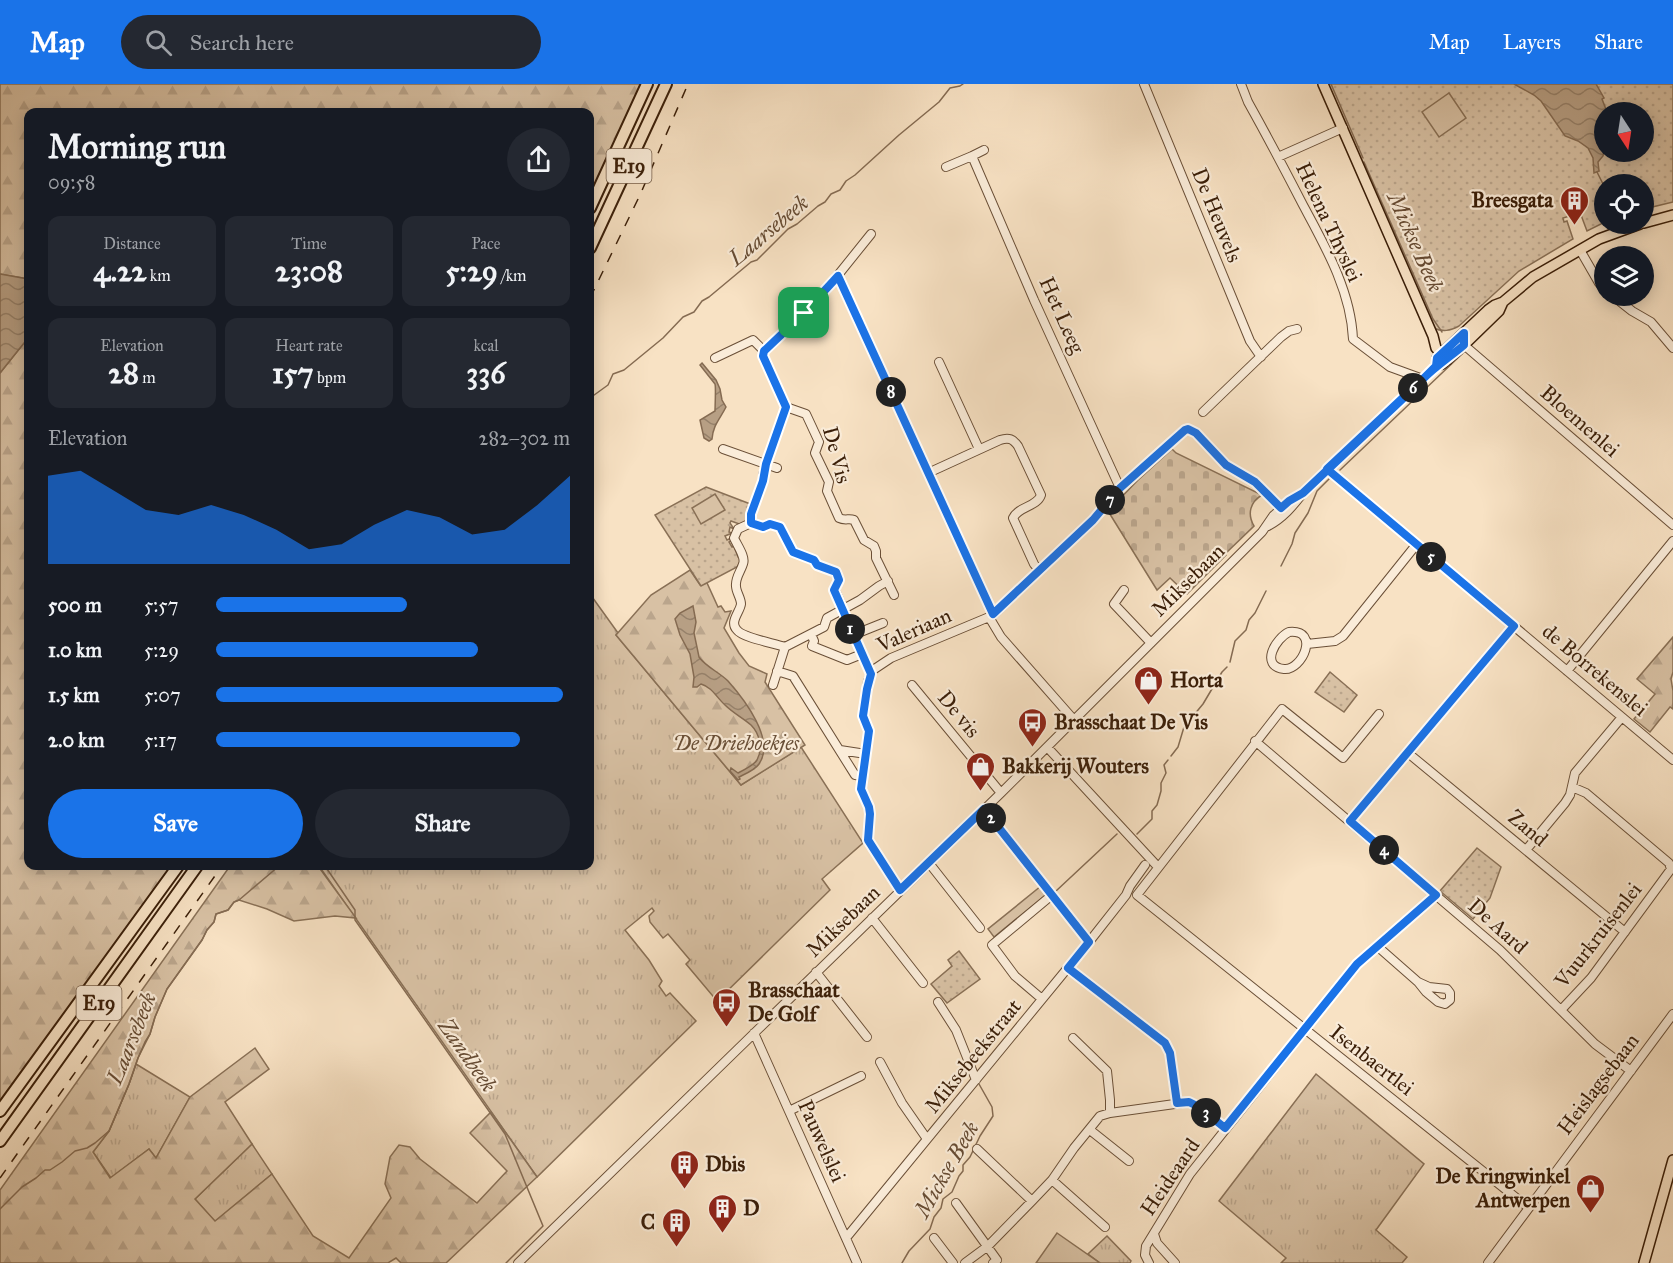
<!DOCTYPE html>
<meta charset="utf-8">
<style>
body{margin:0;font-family:"IM FELL Great Primer",serif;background:#242831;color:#f1f3f6;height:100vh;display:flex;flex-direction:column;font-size:22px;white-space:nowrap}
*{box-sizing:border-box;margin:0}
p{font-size:20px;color:#9ea1a6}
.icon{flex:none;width:33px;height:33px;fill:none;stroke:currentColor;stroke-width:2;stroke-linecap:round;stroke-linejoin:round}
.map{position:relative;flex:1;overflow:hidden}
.panel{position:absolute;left:24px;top:24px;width:570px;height:762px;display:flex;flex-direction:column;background:#171b24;border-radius:12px;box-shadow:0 3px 15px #0003}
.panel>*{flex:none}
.needle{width:39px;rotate:168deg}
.controls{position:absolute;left:1594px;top:18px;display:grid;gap:12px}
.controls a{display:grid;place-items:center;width:60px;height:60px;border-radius:50%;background:#171b24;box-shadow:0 3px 15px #0003;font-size:30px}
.pin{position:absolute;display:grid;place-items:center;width:51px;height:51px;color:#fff;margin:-26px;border-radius:12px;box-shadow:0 3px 9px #0006}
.km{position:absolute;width:30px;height:30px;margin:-15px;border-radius:50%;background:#222;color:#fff;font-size:16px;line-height:30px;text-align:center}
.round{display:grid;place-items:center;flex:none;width:63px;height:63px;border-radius:32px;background:#242831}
.headline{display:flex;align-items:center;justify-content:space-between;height:102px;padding:0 24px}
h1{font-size:33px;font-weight:700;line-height:45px}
.stats{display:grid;grid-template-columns:repeat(3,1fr);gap:9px;height:102px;padding:6px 24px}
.stats div{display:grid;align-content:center;border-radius:12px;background:#242831;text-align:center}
.stats b{font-size:30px;font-weight:700}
.stats small{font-size:16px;font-weight:400}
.stats p{font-size:16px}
.chart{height:168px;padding:12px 24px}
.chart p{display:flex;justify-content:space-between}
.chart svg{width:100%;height:108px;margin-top:6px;fill:#1a73e8;opacity:.7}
.primary-button{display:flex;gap:12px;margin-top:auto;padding:12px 24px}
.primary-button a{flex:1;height:69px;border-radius:36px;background:#1a73e8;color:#fff;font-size:24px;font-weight:700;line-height:69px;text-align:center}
.primary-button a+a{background:#242831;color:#f1f3f6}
ul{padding:0 24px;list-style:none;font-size:20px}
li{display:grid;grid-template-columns:96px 72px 1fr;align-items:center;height:45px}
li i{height:15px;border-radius:8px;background:#1a73e8}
header{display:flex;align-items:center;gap:36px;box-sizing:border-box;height:84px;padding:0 30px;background:#1a73e8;color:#fff}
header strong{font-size:28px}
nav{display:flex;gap:33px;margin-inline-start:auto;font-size:21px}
.search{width:420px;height:54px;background:#242831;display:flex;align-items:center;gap:15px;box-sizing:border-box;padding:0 21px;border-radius:33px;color:#9ea1a6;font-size:22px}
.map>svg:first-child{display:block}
.grass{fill:url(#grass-tufts);stroke:#897056;stroke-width:1.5}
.forest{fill:url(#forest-firs);stroke:#897056;stroke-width:1.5}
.cemetery{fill:url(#cemetery-stones);stroke:#897056;stroke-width:1.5}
.park{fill:url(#park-dots);stroke:#897056;stroke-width:1.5;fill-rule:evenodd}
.garden{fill:#d8c1a4;stroke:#897056;stroke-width:1.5}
.water{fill:url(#water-waves);stroke:#856b52;stroke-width:1.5}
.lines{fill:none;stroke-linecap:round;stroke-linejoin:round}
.stream{stroke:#856b52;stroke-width:1.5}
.minor-casing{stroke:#6a4f37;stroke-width:10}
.major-casing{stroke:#3a1e08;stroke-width:12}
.highway-casing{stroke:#3a1e08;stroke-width:14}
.minor{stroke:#faecd9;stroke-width:8}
.major{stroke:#f8e2c4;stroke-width:9}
.highway{stroke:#f8e2c4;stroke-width:10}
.rail{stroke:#3a1e08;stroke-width:1.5;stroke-dasharray:10 10;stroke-linecap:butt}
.route-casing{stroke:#fff;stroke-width:12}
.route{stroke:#1a73e8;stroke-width:8}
.labels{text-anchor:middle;stroke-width:4.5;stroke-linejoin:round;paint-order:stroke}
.shield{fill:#faecd9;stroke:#745c47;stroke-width:1.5}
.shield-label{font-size:20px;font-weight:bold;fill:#3a1e08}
.poi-label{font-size:21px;font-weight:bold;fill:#3a1e08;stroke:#faecd9;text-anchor:start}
.street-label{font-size:21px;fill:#3a1e08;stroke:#faecd9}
.park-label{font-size:21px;font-style:italic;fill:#694f37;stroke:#faecd9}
.water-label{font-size:22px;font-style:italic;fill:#664b33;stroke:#faecd9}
</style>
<header>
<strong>Map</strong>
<div class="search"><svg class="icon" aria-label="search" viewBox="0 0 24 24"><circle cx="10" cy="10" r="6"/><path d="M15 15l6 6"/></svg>Search here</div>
<nav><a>Map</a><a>Layers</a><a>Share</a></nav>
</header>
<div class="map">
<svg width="1673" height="1179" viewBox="0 0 1673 1179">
<defs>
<pattern id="grass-tufts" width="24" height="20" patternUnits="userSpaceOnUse" patternTransform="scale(1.5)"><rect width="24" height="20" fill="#d8c1a4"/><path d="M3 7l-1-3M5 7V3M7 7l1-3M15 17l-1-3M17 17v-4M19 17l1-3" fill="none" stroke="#baa58c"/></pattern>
<pattern id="forest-firs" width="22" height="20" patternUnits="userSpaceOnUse" patternTransform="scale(1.5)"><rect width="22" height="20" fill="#d8c1a4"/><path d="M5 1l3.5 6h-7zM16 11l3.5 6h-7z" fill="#baa58c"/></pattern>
<pattern id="cemetery-stones" width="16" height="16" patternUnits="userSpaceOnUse" patternTransform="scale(1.5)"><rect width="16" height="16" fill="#d8c1a4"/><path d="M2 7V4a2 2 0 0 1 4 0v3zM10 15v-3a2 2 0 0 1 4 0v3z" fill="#baa58c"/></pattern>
<pattern id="park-dots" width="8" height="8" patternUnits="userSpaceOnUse" patternTransform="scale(1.5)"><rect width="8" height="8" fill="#d8c1a4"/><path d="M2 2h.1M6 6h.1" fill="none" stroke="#baa58c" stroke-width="1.8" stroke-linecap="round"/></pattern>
<pattern id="water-waves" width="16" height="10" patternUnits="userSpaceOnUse" patternTransform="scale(1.5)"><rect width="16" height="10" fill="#b79f84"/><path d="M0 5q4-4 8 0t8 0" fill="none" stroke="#96816a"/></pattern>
</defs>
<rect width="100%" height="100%" fill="#f8e2c4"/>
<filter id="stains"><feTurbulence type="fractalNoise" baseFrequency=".00333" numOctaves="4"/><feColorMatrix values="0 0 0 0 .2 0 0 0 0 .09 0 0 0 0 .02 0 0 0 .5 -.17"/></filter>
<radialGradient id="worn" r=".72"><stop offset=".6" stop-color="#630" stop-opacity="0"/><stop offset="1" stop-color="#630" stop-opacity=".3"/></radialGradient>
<path class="grass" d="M590 510 618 549 616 551 741 701 801 663 863 759 822 795 830 806 717 917 686 880 690 876 668 850 663 854 650 838 649 832 654 827 652 824 625 846 649 876 662 897 659 902 666 912 670 909 696 937 537 1093 319 782H590Z
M1041 802 1047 810 994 853 988 845Z
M136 980 190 1013 156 1074 149 1065 111 1094 93 1068 109 1047 129 1000Z
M1316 990 1424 1080 1376 1146 1407 1173 1402 1179H1281L1286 1174 1219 1117Z
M252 1060 272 1090 215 1138 195 1115Z
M1107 1152 1131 1177 1130 1179H1100L1088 1170Z"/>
<path class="forest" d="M0 0H642L590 112V28H28V195L0 190Z
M28 254V782H171L0 1018V289Z
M690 486 700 501 707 499 718 523 721 522 725 528 731 527 724 544 739 569 749 582 767 590 765 598 805 661 741 701 616 551 651 511Z
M1673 553V588L1671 595 1673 607V625L1670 623 1650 648 1634 635 1655 610 1637 595Z
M230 782H318L356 834 335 832 294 837 267 825 239 816 234 818 228 826 216 830 214 838 207 846 202 856 167 905 155 933 150 950 138 974 129 1000 109 1047 93 1068 110 1094 149 1065 156 1074 190 1013 255 964 269 985 225 1018 252 1060 195 1115 215 1137 272 1090 313 1152 349 1174 391 1114 385 1100 390 1073 399 1061 410 1063 420 1075 477 1119 507 1087 470 1049 491 1028 537 1093 446 1179H401L396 1174 388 1179H0V1106Z"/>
<path class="cemetery" d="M1172 365 1176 369 1262 411C1250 418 1247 430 1254 442L1225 470 1226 471 1187 510 1170 494 1157 506 1108 427 1138 396Z"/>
<path class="park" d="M1327 0H1673V118L1644 125V100H1605V138L1587 147 1581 131 1577 133 1573 131 1563 134 1564 138 1567 137 1573 155 1519 187 1459 242C1450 247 1443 248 1433 244ZM1605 28H1644V68H1605Z
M706 403 753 421 748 439 742 441 731 437 730 439 734 445 730 443 729 448 732 449 725 452 727 456 731 454 732 456 729 458 732 463 735 462 736 463 735 465 738 473H740L742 476 737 483 701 502 655 431Z
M1330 588 1357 611 1344 628 1315 608Z
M1477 764 1501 783 1490 814 1473 835 1440 807Z
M959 867 980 895 947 919 931 900 952 882 948 876Z"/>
<path class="garden" d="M1449 9 1466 34 1439 53 1422 28Z
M715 410 725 426 701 440 692 424Z
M1057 1149 1100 1179H1036Z"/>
<path class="water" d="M1514 0H1596L1604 14 1602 15 1607 28H1605V64L1603 72 1598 78 1599 87 1594 89 1593 74 1588 64 1578 57 1565 52 1541 17 1534 11Z
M0 190 28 195V254L0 289Z
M702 279 716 296 720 305 722 316 726 323C720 335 713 341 712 355L709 357 704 354 700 336 715 327C715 323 716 303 715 300L700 281Z
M693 522 696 538 694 549 699 573C706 583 719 588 728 597 744 615 776 656 759 680 755 686 745 690 739 693L740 695 738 696 730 687 731 684 738 689C744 686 754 681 757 676 763 665 760 650 751 641 743 634 733 629 725 621 717 614 712 603 701 600L697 603H693L694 593 690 570 680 551 675 535 680 529Z"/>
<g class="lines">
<path class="stream" d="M1331 0 1363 74
M1364 78 1433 235 1442 248
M1597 88 1605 104
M590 314 608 301 613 290 624 286 663 254 683 233 694 228 702 217 709 213 751 178 757 176 788 145 797 140 818 122 825 118 831 110 840 106 846 97 855 91 899 51 939 18 950 4 960 2 963 0
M1340 386 1462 270
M1281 482 1292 460 1295 449 1308 429 1317 407 1329 395
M1230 578 1235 557 1246 546 1249 536 1255 529 1266 507
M1171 672 1178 663 1184 643 1203 620 1222 588 1227 583
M1137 750 1152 735V727L1157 721 1161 707V699L1166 689 1164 681 1168 676
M325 782 355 826V836L505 1050 543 1142 506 1179
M1056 807 1117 750
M0 1125 22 1103 36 1094 45 1086H50L62 1078 75 1067 87 1064 95 1059 109 1047 129 1000 138 974 145 958 150 950 155 933 167 905 202 856 207 846 214 838 216 830 228 826 234 818 239 816 279 782
M902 1179 909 1167 930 1145 934 1133 941 1124 943 1115 952 1108 959 1092 963 1087V1081L970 1073 980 1052 993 1032 992 1023 979 1000"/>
<defs>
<path id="minor" d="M1144 0 1250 257 1261 273
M1241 0 1248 18C1267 52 1285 86 1303 121 1325 162 1351 207 1353 255L1390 283 1423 295
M984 66 972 72 1034 216 1120 404
M1278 73 1343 44
M946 83 972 72
M1580 166 1599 199 1605 204
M838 193 993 530
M1613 212 1632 227 1651 238 1673 264
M1463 256 1464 261 1673 441
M764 267 763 272 786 323 806 330 819 358 815 369 829 398 827 407 839 434C845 437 849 434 854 436L864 456 874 462 876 467V474L894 511
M764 267 802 231 806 226 826 206 871 150
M715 274 753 256 764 267
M939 278 979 365
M1203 328 1281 253 1289 247 1297 245
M723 365 777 384
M1327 385 1673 676
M928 389 1000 356C1009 353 1013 355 1018 362L1041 411C1037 423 1019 422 1013 434L1034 480 1039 486
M751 439V430L763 397V391L766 380 786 323
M1268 442C1283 434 1293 422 1303 409L1436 282
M1124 506 1114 520 1151 559
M989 533 1001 553 1074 636
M1289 548C1321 545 1302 587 1284 585 1259 582 1276 554 1289 548Z
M811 550 814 557 812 562 847 576 862 570
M853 551 883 539
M1307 560 1335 557 1343 552 1416 461
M785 563C774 559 743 554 737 546 729 538 740 528 741 520 741 514 736 508 736 502 735 494 741 487 743 480 746 473 737 461 734 454L738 445 751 439 763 443 770 440 780 443 793 468 814 476 817 481 835 488 839 496 835 506 871 590
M777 587 793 592 855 691 862 692
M1567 587 1673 457
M773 601 785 563 824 543 827 534 860 516 879 502 888 497
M912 601 1001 709
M1255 657 1500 866 1595 960 1631 987
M1047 663 1158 783
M840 666 866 670
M1408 669 1625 848
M984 725 1089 858
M1350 737 1514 542
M1526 766 1565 719 1570 711 1575 689 1622 633
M929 779 980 844
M900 806 868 756 870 730 869 723 861 705 869 647 863 632 868 597 873 586 891 574 989 533 995 529 1093 436 1120 404 1185 346 1188 345 1196 349 1226 381 1255 398 1285 429
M1137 811 1529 1124
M1137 811 1282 625 1343 674 1379 630
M872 834 923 899
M1377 862 1418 898 1426 908 1438 918 1445 920 1450 916V909L1447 905 1429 903 1418 898
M1068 884 1165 959 1170 969 1177 1019
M816 888 867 953
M1042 915 1015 892 992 861 1052 811
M938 918 956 946 976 996
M1561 926 1591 894 1671 785 1669 779 1586 709 1572 703
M754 949 857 1179
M1073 954 1107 987 1110 1016V1029
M880 978 902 1019 927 1055
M789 1027 861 992
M1090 1046 1129 1077
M977 1065 1032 1117
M1052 1096 1105 1143
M956 1119 997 1176 993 1179
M1154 1150 1157 1159 1175 1179
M846 1154 1089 858 1126 811 1130 802 1145 781
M934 1154 953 1179
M518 1179 1001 709 1262 448 1273 432 1286 420 1303 409
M965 1179 988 1162 1032 1117 1052 1096 1074 1064 1100 1032 1110 1029 1189 1018 1199 1023 1225 1044
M1149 1179 1145 1171 1146 1162 1190 1090 1357 880 1436 811
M1488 1179 1673 930"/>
<path id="major" d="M1323 0 1433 252 1436 264 1447 276
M1644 139 1673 131
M1437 274 1488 226 1495 221 1503 218
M1436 282 1442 280 1464 261 1499 227 1503 218 1533 193 1599 155 1640 140
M1644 1179 1673 1076"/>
<path id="highway" d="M590 124 647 0
M590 164 666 0
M0 1027 178 782
M0 1057 197 782"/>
</defs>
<use href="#minor" class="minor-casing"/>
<use href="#major" class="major-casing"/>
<use href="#highway" class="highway-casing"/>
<use href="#minor" class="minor"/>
<use href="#major" class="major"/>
<use href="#highway" class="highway"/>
<path class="rail" d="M590 214 640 111 688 0
M0 1094 222 782"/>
</g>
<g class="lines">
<defs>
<path id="route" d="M804 229 764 267 763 272 786 323 766 380 763 397 751 430V439L763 443 770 440 780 443 793 468 814 476 817 481 836 488 839 496 834 506 871 590 867 605 863 632 869 647 861 705 869 723 870 730 868 756 900 806 984 725 1089 858 1068 884 1165 959 1170 969 1177 1019 1189 1018 1199 1023 1225 1044 1357 880 1436 811 1350 737 1514 542 1327 385 1423 295C1436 282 1450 273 1464 261V249L1437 274 1436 282 1412 306 1303 409 1289 417 1281 424 1255 398 1226 381 1196 349 1188 345 1185 346 1120 404 1093 436 993 530 838 192 804 229"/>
</defs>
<use href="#route" class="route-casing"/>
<use href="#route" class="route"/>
</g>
<defs>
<symbol id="building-pin" viewBox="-11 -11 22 30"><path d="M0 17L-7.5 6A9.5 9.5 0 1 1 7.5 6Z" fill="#8f2418" stroke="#faecd9"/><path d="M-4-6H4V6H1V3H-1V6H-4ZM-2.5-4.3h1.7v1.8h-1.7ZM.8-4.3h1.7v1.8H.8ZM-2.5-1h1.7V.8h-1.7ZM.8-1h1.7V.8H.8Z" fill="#fff"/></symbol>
<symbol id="shop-pin" viewBox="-11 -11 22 30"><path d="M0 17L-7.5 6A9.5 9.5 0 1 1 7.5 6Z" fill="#8f2418" stroke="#faecd9"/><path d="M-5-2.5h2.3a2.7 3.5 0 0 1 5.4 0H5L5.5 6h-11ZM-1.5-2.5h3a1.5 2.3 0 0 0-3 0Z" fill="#fff"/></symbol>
<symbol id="bus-pin" viewBox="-11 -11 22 30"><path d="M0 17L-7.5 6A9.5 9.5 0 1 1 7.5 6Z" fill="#8f2418" stroke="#faecd9"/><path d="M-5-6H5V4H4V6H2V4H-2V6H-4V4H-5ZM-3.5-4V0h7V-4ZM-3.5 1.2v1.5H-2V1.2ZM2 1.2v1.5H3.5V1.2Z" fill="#fff"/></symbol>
</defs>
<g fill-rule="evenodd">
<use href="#building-pin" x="1558" y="100" width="33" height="45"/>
<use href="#shop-pin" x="1132" y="580" width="33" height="45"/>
<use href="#bus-pin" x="1016" y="622" width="33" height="45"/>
<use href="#shop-pin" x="964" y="666" width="33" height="45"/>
<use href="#bus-pin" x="710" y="902" width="33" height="45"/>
<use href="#building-pin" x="668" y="1064" width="33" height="45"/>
<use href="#shop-pin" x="1574" y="1088" width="33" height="45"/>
<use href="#building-pin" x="706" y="1108" width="33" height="45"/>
<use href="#building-pin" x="660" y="1122" width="33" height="45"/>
</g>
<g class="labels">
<g class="shield">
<rect x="606.5" y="65" width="45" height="34" rx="4.5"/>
<rect x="76.5" y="902" width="45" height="34" rx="4.5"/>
</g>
<g class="shield-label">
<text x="629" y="89">E19</text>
<text x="99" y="926">E19</text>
</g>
<g class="poi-label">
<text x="1553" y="123" text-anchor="end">Breesgata</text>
<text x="1170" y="603">Horta</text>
<text x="1054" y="645">Brasschaat De Vis</text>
<text x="1002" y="689">Bakkerij Wouters</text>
<text x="748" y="913">Brasschaat<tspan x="748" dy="24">De Golf</tspan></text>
<text x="705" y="1087">Dbis</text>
<text x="1570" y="1099" text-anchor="end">De Kringwinkel<tspan x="1570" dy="24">Antwerpen</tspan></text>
<text x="743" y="1131">D</text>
<text x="655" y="1145" text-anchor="end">C</text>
</g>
<g class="street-label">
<text transform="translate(1217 131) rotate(68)" y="7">De Heuvels</text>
<text transform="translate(1329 138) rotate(65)" y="7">Helena Thyslei</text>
<text transform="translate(1062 231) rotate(66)" y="7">Het Leeg</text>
<text transform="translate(1580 337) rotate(41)" y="7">Bloemenlei</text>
<text transform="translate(837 371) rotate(75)" y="7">De Vis</text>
<text transform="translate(1188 496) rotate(-45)" y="7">Miksebaan</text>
<text transform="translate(914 546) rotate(-24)" y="7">Valeriaan</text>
<text transform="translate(1595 586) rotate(40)" y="7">de Borrekenslei</text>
<text transform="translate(959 630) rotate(51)" y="7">De vis</text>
<text transform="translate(1528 744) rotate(40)" y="7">Zand</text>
<text transform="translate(843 837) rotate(-44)" y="7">Miksebaan</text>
<text transform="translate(1498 842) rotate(42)" y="7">De Aard</text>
<text transform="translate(1598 851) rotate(-52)" y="7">Vuurkruisenlei</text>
<text transform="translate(973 972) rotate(-51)" y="7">Miksebeekstraat</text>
<text transform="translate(1372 976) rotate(38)" y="7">Isenbaertlei</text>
<text transform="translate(1598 1000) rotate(-53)" y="7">Heislagsebaan</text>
<text transform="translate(822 1057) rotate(66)" y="7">Pauwelslei</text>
<text transform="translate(1170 1093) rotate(-56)" y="7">Heideaard</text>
</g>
<g class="park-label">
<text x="736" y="666">De Driehoekjes</text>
</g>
<g class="water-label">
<text transform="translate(768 146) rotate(-40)" y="8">Laarsebeek</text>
<text transform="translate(1416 158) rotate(66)" y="8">Mickse Beek</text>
<text transform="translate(131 954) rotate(-68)" y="8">Laarsebeek</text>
<text transform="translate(468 971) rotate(55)" y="8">Zandbeek</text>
<text transform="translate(946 1085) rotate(-60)" y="8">Mickse Beek</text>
</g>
</g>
<rect width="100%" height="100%" filter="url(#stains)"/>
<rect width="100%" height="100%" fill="url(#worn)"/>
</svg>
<div class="controls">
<a><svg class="needle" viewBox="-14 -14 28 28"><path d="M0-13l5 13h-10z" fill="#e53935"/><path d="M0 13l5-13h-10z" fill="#9ea1a6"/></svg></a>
<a><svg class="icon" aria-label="locate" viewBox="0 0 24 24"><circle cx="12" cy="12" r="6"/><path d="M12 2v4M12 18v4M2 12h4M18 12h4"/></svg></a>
<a><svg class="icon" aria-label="layers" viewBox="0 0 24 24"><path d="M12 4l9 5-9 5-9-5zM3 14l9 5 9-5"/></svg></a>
</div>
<div class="pin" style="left:804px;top:229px;background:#1e9e55"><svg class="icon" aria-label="arrive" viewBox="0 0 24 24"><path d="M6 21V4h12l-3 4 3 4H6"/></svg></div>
<b class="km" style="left:850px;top:545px">1</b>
<b class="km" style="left:991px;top:734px">2</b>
<b class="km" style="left:1206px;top:1029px">3</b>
<b class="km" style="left:1384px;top:766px">4</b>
<b class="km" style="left:1431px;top:473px">5</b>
<b class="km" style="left:1413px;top:304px">6</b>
<b class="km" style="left:1110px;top:416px">7</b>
<b class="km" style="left:891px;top:308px">8</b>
<section class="panel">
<div class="headline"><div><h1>Morning run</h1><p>09:58</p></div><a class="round"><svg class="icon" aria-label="share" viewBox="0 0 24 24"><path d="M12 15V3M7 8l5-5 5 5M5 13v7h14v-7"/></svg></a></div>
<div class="stats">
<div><p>Distance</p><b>4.22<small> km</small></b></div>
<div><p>Time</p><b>23:08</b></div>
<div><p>Pace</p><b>5:29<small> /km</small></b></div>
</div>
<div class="stats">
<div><p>Elevation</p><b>28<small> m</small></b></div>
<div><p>Heart rate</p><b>157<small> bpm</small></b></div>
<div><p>kcal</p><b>336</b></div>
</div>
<div class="chart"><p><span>Elevation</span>282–302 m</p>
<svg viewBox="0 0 160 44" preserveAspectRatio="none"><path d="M0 44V8L10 6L20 14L30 22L40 24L50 20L60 24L70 30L80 38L90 36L100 28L110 22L120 25L130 32L140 30L150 20L160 8V44z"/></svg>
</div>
<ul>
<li><b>500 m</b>5:57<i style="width:54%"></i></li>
<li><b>1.0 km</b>5:29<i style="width:74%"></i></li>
<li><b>1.5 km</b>5:07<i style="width:98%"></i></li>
<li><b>2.0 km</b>5:17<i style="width:86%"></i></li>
</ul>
<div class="primary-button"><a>Save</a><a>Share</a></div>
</section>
</div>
